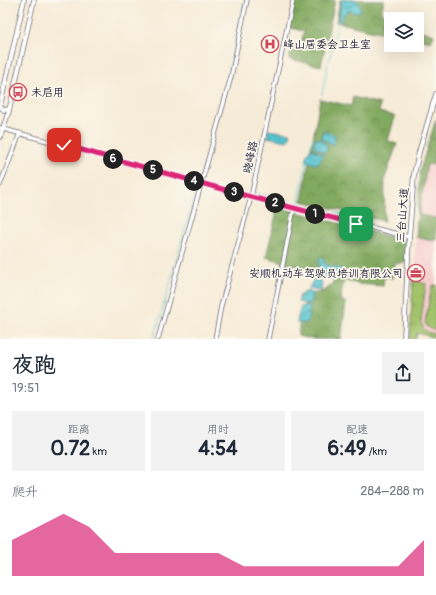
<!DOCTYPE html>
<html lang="zh">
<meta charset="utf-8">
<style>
body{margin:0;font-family:Pangolin,"LXGW WenKai TC",sans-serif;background:#f2f2f3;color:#1f2937;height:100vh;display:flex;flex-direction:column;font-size:15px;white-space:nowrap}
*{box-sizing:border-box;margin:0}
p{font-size:13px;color:#747a83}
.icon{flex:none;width:22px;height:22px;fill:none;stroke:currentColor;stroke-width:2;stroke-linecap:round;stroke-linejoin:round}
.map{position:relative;height:339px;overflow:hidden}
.sheet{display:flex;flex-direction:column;background:#fff;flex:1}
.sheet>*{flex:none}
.buttons{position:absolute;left:384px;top:12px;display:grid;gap:8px}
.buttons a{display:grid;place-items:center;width:40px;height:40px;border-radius:0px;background:#fff;box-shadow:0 4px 16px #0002;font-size:20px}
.pin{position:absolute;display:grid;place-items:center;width:34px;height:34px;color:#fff;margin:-17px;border-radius:8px;box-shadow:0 2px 6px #0006}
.km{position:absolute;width:20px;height:20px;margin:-10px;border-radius:50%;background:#222;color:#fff;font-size:11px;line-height:20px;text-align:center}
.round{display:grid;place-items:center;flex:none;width:42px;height:42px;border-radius:0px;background:#f2f2f3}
.overview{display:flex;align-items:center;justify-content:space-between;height:68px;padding:0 12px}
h1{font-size:22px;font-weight:700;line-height:30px}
.metrics{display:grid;grid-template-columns:repeat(3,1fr);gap:6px;height:68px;padding:4px 12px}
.metrics div{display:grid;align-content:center;border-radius:0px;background:#f2f2f3;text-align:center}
.metrics b{font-size:20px;font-weight:700}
.metrics small{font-size:11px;font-weight:400}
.metrics p{font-size:11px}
.chart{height:112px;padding:8px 12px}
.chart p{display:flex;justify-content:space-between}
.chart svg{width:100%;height:72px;margin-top:4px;fill:#db2777;opacity:.7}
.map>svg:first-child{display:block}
.built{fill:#f7d0ce}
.grass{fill:url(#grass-tufts);stroke:#627253}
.forest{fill:url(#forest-crowns);stroke:#52664d}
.water{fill:url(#water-waves);stroke:#3e7486}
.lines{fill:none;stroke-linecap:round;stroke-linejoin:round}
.stream{stroke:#5ac7d1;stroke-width:1}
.minor-casing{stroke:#6c6871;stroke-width:5}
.major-casing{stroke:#6c6871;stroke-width:5.5}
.minor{stroke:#fff;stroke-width:3.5}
.major{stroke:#fff;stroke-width:4}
.route-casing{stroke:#fff;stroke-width:8}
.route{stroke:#db2777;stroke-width:5}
.labels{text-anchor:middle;stroke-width:3.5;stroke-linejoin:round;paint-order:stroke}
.poi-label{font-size:11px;fill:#22223b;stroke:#fbf7ec;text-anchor:start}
.street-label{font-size:11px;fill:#22223b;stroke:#fbf7ec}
</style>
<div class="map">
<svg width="436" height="339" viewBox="0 0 436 339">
<defs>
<pattern id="grass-tufts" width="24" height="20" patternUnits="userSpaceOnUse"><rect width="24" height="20" fill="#a2c36b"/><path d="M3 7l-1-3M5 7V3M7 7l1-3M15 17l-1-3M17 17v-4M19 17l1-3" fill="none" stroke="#8ba75e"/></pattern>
<pattern id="forest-crowns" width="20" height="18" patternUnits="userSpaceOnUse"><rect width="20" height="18" fill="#81a95f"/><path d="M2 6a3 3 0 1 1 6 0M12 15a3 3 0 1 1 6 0" fill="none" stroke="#698950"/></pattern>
<pattern id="water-waves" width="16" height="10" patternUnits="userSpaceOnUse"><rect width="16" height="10" fill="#5ac7d1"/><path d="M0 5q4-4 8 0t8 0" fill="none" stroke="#4aa1ab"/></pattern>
</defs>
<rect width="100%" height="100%" fill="#fbf7ec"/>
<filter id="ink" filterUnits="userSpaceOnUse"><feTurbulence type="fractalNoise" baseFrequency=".025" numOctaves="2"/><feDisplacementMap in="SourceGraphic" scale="8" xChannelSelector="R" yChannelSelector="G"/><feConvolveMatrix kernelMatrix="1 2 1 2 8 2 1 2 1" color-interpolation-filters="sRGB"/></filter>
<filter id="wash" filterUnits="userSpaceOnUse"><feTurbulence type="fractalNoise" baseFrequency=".012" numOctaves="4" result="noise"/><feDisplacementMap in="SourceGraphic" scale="16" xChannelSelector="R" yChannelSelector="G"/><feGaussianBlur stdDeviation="0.9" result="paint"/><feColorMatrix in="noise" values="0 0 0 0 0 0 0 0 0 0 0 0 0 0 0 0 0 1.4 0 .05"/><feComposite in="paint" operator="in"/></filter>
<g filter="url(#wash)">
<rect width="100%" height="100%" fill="#f6ebd6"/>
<path class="built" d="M436 119V338L417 333 416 339H410L420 170Z"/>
<path class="grass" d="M413 280 426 284 421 321 424 330 436 335V338L417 333 416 339H410Z
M434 285H436V331L427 327 425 322 432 286Z"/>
<path class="forest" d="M295 0H335L321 66 289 59 291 50 299 52 304 31 290 28Z
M340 0H384L381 13 393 19H391V34L370 30 336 22Z
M417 29 434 35 431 42 417 39Z
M353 97 380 104 379 112 395 116 388 141 397 144 385 178 384 221 302 201 320 99 351 106Z
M436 119V152H434L433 159H435L433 165 427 164 419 215 436 218V239L432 241 416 237 420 170Z
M278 207 406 241 405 263H395L393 278 384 277 383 286 358 284 344 280 341 294 342 301 346 303 341 339H313L298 336C299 326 302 300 311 295 314 293 317 293 320 292 327 290 333 284 336 277L266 257Z"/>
<path class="water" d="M341 0H357L361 9 360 11 355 13 349 10 344 14 341 22 339 20Z
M268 130 289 133 291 135 287 141 267 137Z
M323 131 335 135 334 145 321 138Z
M315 139H320L326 144 327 147 326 151 324 152 320 149H314Z
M310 149 324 154 318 163 316 164 307 161C305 156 308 153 310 149Z
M320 257 323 259 326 265 342 269 345 275 340 272 327 276 322 275 319 270V258Z
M314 279 321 281 322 283 321 291 309 288Z
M308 291 313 293 311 297V303L306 304 298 302 300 295Z
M304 306H308L310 309 307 323H297L298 317 301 307Z"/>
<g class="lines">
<path class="stream" d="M325 0H327
M338 24 339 20
M329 61 337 27
M322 94 328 64
M310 149 313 138
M200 178 224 95 244 0
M255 193 293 203
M299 203 307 160
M298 204 358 218
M154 339 198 184"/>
</g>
</g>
<g filter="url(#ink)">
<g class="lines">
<defs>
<path id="minor" d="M0 128 251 197 409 237
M0 185 20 133
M158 339 231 77 247 0
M215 339 221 306 251 197 293 0
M268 339 294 208"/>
<path id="major" d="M0 106 24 0
M0 106 4 110 9 109
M0 137 9 111 34 0
M404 339 409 237 414 174 419 152 436 94"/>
</defs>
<use href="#minor" class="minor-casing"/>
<use href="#major" class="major-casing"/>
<use href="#minor" class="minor"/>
<use href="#major" class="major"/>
</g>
</g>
<g class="lines" filter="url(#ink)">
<defs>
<path id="route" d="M64 145 251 197 356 224"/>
</defs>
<use href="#route" class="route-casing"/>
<use href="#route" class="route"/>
</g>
<defs>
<symbol id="hospital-ring" viewBox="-11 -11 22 22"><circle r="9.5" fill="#fbf7ec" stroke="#d1495b" stroke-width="1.5"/><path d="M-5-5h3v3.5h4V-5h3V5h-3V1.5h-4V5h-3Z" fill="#d1495b"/></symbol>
<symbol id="bus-ring" viewBox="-11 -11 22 22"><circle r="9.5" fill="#fbf7ec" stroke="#d1495b" stroke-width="1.5"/><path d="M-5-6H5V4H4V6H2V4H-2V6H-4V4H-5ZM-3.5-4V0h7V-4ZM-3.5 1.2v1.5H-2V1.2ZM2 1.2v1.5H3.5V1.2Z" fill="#d1495b"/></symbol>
<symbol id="office-ring" viewBox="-11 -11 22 22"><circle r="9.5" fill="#fbf7ec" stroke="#d1495b" stroke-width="1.5"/><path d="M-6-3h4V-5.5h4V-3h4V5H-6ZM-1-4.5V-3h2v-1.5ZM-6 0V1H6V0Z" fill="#d1495b"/></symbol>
</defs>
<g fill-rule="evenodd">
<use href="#hospital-ring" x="260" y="34" width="20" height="20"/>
<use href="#bus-ring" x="8" y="82" width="20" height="20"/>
<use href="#office-ring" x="406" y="263" width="20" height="20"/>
</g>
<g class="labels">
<g class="poi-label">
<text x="283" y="48">峰山居委会卫生室</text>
<text x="31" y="96">未启用</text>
<text x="403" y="277" text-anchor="end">安顺机动车驾驶员培训有限公司</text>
</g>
<g class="street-label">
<text transform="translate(250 157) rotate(-78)" y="4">晓峰路</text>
<text transform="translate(402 215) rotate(-86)" y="4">三台山大道</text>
</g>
</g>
</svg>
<div class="buttons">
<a><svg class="icon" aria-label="layers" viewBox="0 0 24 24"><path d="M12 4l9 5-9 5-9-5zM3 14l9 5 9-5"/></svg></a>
</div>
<div class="pin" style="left:356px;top:224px;background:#1e9e55"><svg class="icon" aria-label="arrive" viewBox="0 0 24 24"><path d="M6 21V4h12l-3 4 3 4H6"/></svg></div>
<div class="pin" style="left:64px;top:145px;background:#d93025"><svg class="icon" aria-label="check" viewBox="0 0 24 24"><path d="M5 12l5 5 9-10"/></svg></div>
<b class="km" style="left:315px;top:214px">1</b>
<b class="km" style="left:275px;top:203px">2</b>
<b class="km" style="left:234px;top:192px">3</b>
<b class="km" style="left:194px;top:181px">4</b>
<b class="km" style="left:153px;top:170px">5</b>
<b class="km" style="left:113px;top:159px">6</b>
</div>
<section class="sheet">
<div class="overview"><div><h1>夜跑</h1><p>19:51</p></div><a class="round"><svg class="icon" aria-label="share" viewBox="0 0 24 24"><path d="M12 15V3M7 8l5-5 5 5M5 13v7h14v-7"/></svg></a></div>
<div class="metrics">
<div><p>距离</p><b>0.72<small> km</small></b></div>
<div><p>用时</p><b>4:54</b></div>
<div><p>配速</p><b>6:49<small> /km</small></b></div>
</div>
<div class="chart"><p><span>爬升</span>284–288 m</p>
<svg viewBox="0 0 160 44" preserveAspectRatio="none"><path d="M0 44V22L10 14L20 6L30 14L40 30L50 30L60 30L70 30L80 30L90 38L100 38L110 38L120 38L130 38L140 38L150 38L160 22V44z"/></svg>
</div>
</section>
